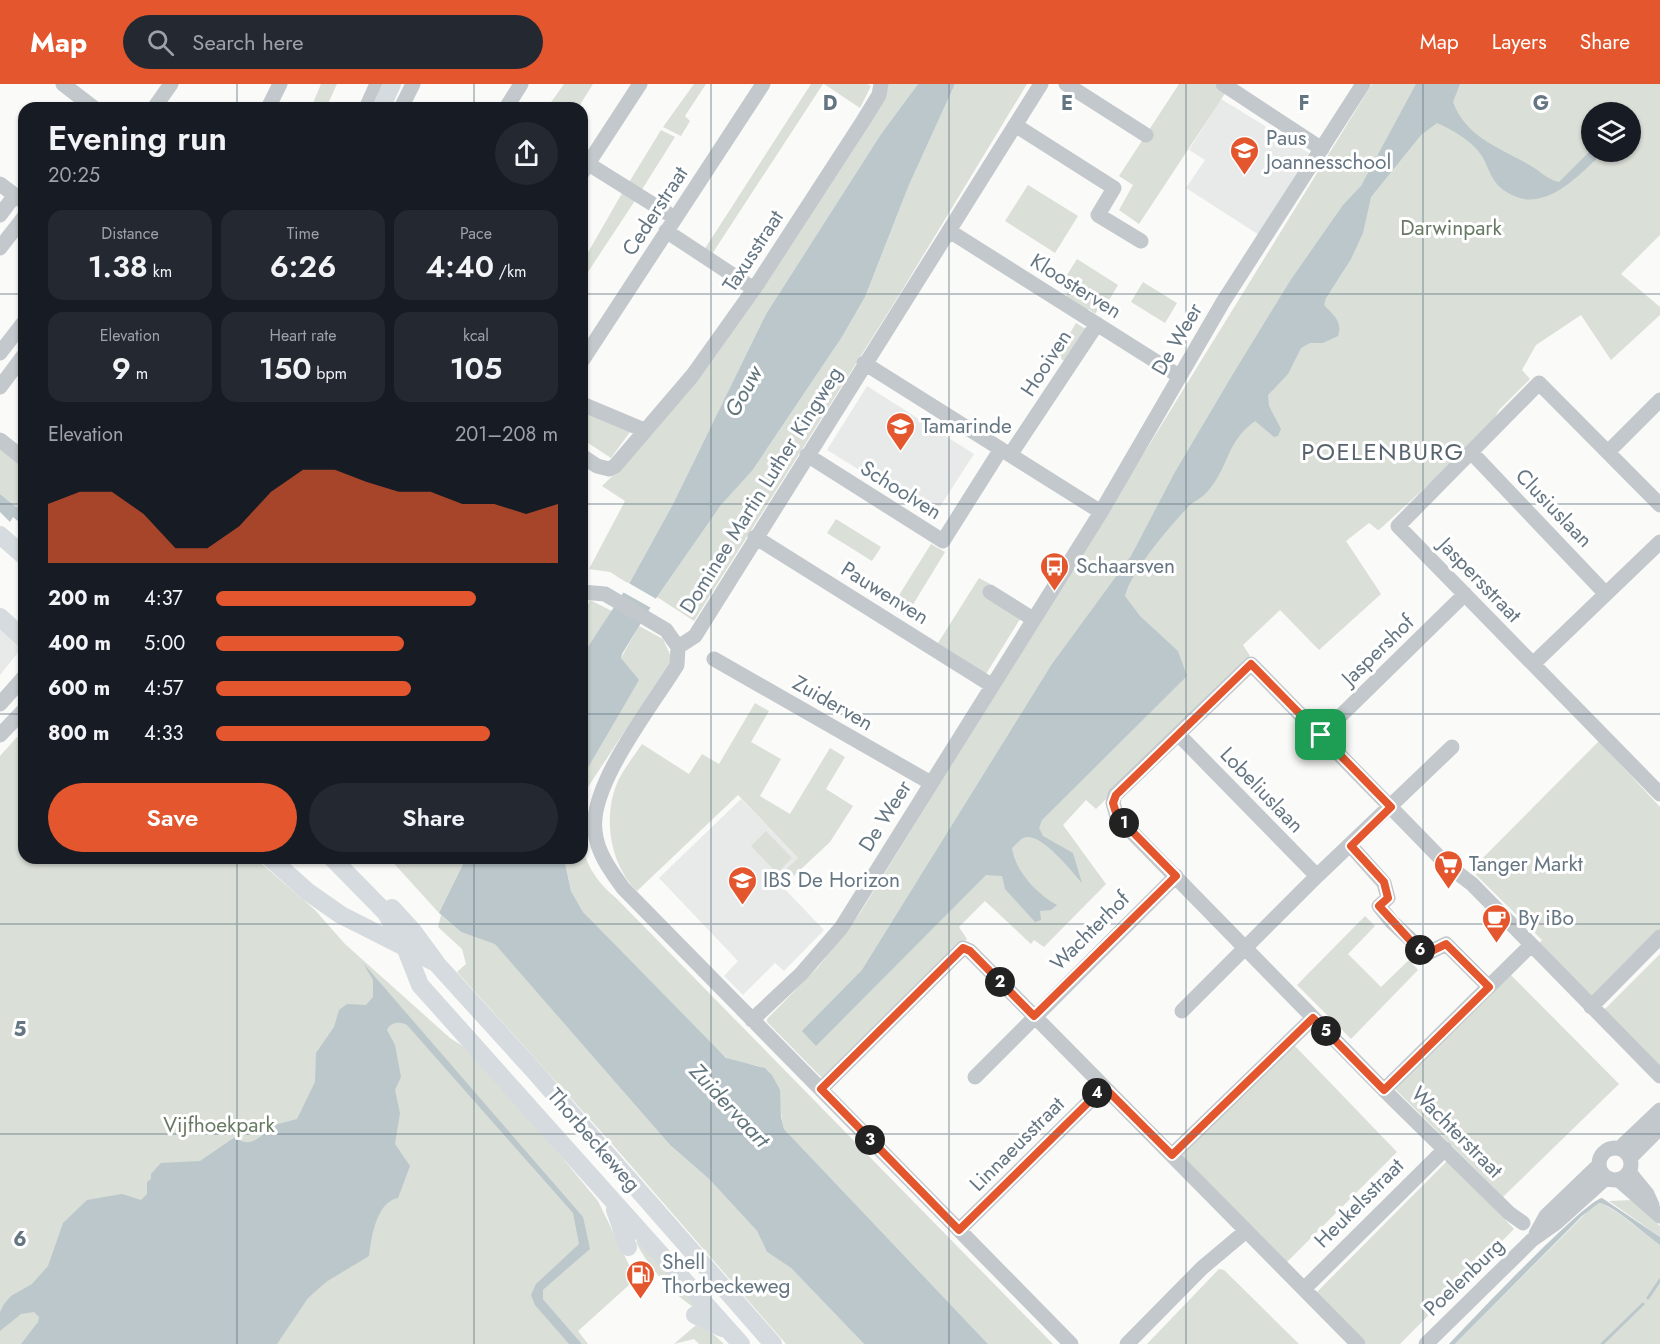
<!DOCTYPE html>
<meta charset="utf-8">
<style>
body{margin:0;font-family:Jost,sans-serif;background:#242831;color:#f1f3f6;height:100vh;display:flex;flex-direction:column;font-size:22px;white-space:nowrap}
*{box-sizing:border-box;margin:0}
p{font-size:20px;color:#9ea1a6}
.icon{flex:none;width:33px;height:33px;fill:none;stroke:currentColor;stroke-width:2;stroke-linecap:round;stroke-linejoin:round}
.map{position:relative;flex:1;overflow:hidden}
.side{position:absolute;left:18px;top:18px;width:570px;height:762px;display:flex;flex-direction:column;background:#171b24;border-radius:18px;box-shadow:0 2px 4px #0004}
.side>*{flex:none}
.buttons{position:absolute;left:1581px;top:18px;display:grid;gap:12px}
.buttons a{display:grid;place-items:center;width:60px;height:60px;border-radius:50%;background:#171b24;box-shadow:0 2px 4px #0004;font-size:30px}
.pin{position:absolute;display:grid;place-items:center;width:51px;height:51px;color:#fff;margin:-26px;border-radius:12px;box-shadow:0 3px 9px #0006}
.km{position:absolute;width:30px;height:30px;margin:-15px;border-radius:50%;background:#222;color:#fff;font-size:16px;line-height:30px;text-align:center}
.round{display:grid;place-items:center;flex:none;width:63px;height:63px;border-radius:32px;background:#242831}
.overview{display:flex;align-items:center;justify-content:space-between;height:102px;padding:0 30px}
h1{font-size:33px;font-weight:600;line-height:45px}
.metrics{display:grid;grid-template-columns:repeat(3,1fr);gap:9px;height:102px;padding:6px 30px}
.metrics div{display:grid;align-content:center;border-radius:15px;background:#242831;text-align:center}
.metrics b{font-size:30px;font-weight:600}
.metrics small{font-size:16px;font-weight:400}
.metrics p{font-size:16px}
.chart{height:168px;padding:12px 30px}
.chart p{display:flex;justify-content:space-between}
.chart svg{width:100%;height:108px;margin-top:6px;fill:#e4572e;opacity:.7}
.button{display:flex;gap:12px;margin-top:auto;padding:12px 30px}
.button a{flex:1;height:69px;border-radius:36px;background:#e4572e;color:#fff;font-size:24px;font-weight:600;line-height:69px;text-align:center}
.button a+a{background:#242831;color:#f1f3f6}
ul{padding:0 30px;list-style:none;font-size:20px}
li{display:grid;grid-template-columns:96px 72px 1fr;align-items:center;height:45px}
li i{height:15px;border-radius:8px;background:#e4572e}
header{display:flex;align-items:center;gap:36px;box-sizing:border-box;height:84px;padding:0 30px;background:#e4572e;color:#fff}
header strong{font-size:28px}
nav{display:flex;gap:33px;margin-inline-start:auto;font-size:21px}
.search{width:420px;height:54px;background:#242831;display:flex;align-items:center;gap:15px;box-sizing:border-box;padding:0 21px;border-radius:33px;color:#9ea1a6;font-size:22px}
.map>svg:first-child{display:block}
.built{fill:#e8e9e9}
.green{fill:#dadfd7;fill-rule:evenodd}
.water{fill:#bbc7cb}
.pier{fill:#fafaf8}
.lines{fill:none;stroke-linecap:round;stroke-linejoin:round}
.stream{stroke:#bbc7cb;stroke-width:3}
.minor{stroke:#c3c8cc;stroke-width:15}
.major{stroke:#d6dbdf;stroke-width:18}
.route-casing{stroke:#fff;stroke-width:12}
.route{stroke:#e4572e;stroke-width:8}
.grid{fill:none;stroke:#657683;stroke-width:1.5;stroke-opacity:0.55}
.labels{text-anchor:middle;stroke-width:6;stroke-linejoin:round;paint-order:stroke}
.poi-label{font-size:21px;fill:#657683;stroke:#fff;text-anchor:start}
.street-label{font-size:21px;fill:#657683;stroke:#fff}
.park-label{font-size:21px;fill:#687a64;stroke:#fff}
.water-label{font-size:22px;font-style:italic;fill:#60757c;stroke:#fff}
.quarter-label{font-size:24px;letter-spacing:1.5px;fill:#57646e;stroke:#fff}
.grid-label{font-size:20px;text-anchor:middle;font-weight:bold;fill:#657683;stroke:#fff;stroke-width:6;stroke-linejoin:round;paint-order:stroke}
</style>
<header>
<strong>Map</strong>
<div class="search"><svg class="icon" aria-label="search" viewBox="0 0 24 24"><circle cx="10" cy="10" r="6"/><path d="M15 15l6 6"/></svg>Search here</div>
<nav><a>Map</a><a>Layers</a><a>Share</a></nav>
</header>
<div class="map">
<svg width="1660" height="1260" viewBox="0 0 1660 1260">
<rect width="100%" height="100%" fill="#fafaf8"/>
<path class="built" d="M1221 15 1309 69 1259 151 1186 104 1205 76 1189 66Z
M867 302 974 370 934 432 827 366Z
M0 531 24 561 0 591Z
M741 715 798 774 776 796 824 846 784 887 775 879 743 911 724 892 738 877 659 794Z"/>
<path class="green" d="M321 0H337L326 24H311Z
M564 0H593L578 24H547Z
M694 0H706L685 32 690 37 681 52 663 43Z
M811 0H823L712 170 704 166Z
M824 0H867L871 2 860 24Z
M885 0H918L881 50 766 230 673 420 629 500 610 488 589 485 625 417 602 402 627 378Z
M955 0H1027L901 208 694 537 657 513 721 421 752 387 842 253 865 213 909 101Z
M1179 0H1214L1226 8 1139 140 1119 126 1133 101 1119 92Z
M1372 0H1660V151L1621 190 1660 223V231L1611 276 1581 231 1536 261 1522 286 1530 295 1499 326 1487 347 1380 445 1378 446 1369 439 1346 457 1381 510 1319 566 1280 526 1243 561 1250 572 1096 725 1086 716 1063 741 1106 800 1044 863 1034 856 1031 860 985 817 959 843 967 855 825 995 822 994 767 938V935L819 882 860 829ZM1592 28H1630V68H1592Z
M661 46 675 53 641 107 628 100Z
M1028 101 1078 132 1055 169 1005 137Z
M625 104 638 112 582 197V179Z
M1077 175 1118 201 1102 228 1098 225 1095 230 1089 225 1085 230 1064 215 1068 209 1060 202Z
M1143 198 1177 219 1165 239 1131 218Z
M1076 239 1092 249 1073 282 1056 272Z
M582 327 630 348 611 374 582 355Z
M0 358 24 376V424L16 423 0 410Z
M836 435 881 463 872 477 827 449Z
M931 460 945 468 906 532 891 524Z
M979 494 990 500 983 511 1020 535 986 590 938 559Z
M590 516 612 527 582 572V534Z
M639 542 663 555 672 575 588 703 582 722V694L638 596 621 574Z
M755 619 769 627 751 658 781 675 760 712 790 730 830 664 845 673 826 705 853 722 830 758 784 801 777 794 798 774 738 711 637 807C609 780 602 729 619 695 625 683 635 671 642 660L689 690 702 670 719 680Z
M17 653 24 658V774H255L315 826 345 860 450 954 478 972 598 1117 631 1185 633 1194 629 1201 578 1247 588 1260H582L543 1215V1206L590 1165 536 1210 578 1260H0V672Z
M1599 657 1660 723V850L1594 916 1538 860 1542 856 1471 786Z
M766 747 792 774 777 789 751 762Z
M582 761C587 784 599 800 617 815L1053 1260H988L784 1045C779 1028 782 1009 772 992 763 975 737 984 724 972 675 926 627 878 583 828L571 807 564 774H582Z
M389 774H466L439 829Z
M441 831 461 848 495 859 670 1061 709 1095 757 1147 767 1168 791 1184 864 1260H786L613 1061 457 888 466 880 462 865 438 843Z
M1365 832 1375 842 1348 870 1381 903 1409 876 1418 886 1351 955 1297 901Z
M1660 870V983L1604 926Z
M1508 888 1619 1000 1503 1113 1394 1004Z
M1294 961 1397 1068 1286 1179 1181 1073Z
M1448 1076 1514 1145 1400 1260H1366L1316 1209Z
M1634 1116 1660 1142V1153L1609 1117Z
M1599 1119C1615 1123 1644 1150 1660 1161V1260H1455L1587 1128Z
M642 1157 700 1223 698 1226C674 1212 648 1183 636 1158Z
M1219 1185 1224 1186 1299 1260H1147Z
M696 1241 711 1248 724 1260H699L694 1255 674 1260Z"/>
<path class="water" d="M918 0H955L909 101 865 213 842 253 752 387 721 421 657 513 622 570 621 574 639 596 582 694V572L629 500 673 420 766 230 881 50Z
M1416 0H1460L1453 18C1466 54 1501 64 1531 82 1540 87 1548 96 1559 98L1591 66 1604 68C1576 93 1541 136 1501 104 1491 96 1488 82 1482 72 1472 57 1453 46 1437 39L1421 51 1371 113 1363 149 1351 175 1326 214 1324 221C1333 231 1343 237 1338 252L1323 259H1310L1301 264 1288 290 1268 311 1269 322 1281 345 1278 352 1274 353 1255 337C1225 359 1230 382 1207 408 1202 414 1194 417 1189 422 1171 441 1131 487 1125 512L1140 532 1178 567 1187 592 1042 736 1039 744 1043 752 1073 769 1082 799C1071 787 1040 746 1023 754 1019 756 1015 762 1012 764 1015 787 1037 810 1057 821L1051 826 1040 827 1041 836 1035 838 1005 805 1002 792 986 791 816 962 802 947 862 886 1052 580 1131 472 1175 388 1233 290 1290 197 1343 121 1361 102Z
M0 410 16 423 24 424V442L13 433 10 438 0 428Z
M466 774H564L571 807 583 828 726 974 765 984 772 991 780 1006 781 1033 784 1045 988 1260H864L791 1184 767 1168 757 1147 709 1095 670 1061 495 860 461 848 439 829Z
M363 879 583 1133 590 1165 543 1206V1215L582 1260H569L535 1221 531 1211 536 1200 579 1160 573 1129 407 941C400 937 390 938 387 946L395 961 401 993 395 1006 400 1029 395 1060 410 1082 398 1114C376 1118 371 1155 369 1172L326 1198 308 1214 277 1260H21L38 1238 39 1233 34 1228 21 1230 0 1247V1228L4 1220 11 1212 32 1200 48 1182 63 1139 87 1116 122 1110 141 1116 147 1110V1098L151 1095V1090L161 1079 200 1077 235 1053C254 1069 264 1044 278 1040 284 1038 291 1037 297 1035L315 998 316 969 334 943 339 926 347 920 366 921 373 913V896Z
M1602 1114 1660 1153V1161C1644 1150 1615 1122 1599 1119L1582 1132 1455 1260H1449C1471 1237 1582 1119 1602 1114Z"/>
<path class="pier" d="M627 498 658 516 653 525 621 507Z"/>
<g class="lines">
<path class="stream" d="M1648 1214 1660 1196
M1602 1260 1643 1220"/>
<path class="minor" d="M63 0 94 24
M1066 0 1146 51
M1223 0 1322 65
M154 24 171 0
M268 24 280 0
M366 24 377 0
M401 24 413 0
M506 24 521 0
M1015 41 1114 104 1098 131 1141 157
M582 76 675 134
M582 89 640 0
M0 100 24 118
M0 131 15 111
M666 147 754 205
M951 148 1179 292
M0 164 24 133
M0 269 24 238
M582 277 763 0
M864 279 1101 428
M0 303 24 271
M582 320 644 346
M0 356 24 375
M1471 368 1606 510
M1608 368 1660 316
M807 371 943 457 1001 365
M1010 371 1097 240
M582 372 597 382 609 385 615 382 692 292 754 205 863 37 879 11 881 0
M1660 421 1539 299 1398 442 1660 710
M755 453 991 601
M582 508 605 510 666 546 678 563 677 581C652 622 589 701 595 747 597 769 611 787 623 804L1071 1260
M990 508 1033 535
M678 563 695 552 1041 0
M714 575 931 699
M1533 580 1660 458
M0 620 24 593
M1178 650 1317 792
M0 651 24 626
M1321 651 1465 510
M1351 762 1384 799 1388 814 1379 822 1392 838 1426 870 1446 860 1489 903
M1591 923 1660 853
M1182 927 1317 792 1452 663
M752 936 801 890 841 844 1101 428 1223 218 1363 0
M975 993 1176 792
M821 1005 963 864 970 867 1358 1260
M1384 1006 1531 861
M1599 1080a16 16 0 1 1 32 0a16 16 0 1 1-32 0Z
M1620 1064 1660 1026
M1172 1071 1313 934
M1630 1074 1660 1044
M1629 1088 1647 1110 1652 1121
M1619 1096 1660 1132
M1523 1139 1509 1129 1384 1006 1117 733 1113 719 1115 711 1251 580 1447 781 1472 800 1660 992
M959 1146 1104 1003
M1536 1150 1546 1132 1598 1082
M1304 1205 1445 1065
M1127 1260 1202 1184 1246 1147
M1426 1260 1532 1156 1556 1139 1606 1094"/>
<path class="major" d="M381 24 392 0
M0 451 24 472
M0 533 24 555
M270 774 308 808 341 831 436 879 535 988 773 1260
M332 774 386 829 405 863 420 901 741 1260
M392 824 413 847 435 877
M615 1126 628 1163
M695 1231 722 1244"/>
</g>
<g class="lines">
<defs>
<path id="route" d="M1251 580 1391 723 1351 762 1384 798 1388 814 1379 822 1419 866 1426 870 1446 860 1489 903 1384 1006 1313 934 1172 1071 1104 1003 959 1146 821 1005 963 864 970 867 1034 932 1176 792 1117 732 1113 719 1116 711Z"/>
</defs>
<use href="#route" class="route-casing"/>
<use href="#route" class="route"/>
</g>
<path class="grid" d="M237 0V24M474 0V24M711 0V1260M949 0V1260M1186 0V1260M1423 0V1260M0 210H24M582 210H1660M0 420H24M582 420H1660M0 630H24M582 630H1660M237 774V1260M474 774V1260M0 840H1660M0 1050H1660"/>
<defs>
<symbol id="school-pin" viewBox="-11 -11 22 30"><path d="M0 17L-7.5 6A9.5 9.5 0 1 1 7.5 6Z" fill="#e4572e" stroke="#fff"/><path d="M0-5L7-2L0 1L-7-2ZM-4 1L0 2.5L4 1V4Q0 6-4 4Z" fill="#fff"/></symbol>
<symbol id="bus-pin" viewBox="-11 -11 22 30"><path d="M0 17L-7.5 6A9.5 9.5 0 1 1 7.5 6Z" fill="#e4572e" stroke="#fff"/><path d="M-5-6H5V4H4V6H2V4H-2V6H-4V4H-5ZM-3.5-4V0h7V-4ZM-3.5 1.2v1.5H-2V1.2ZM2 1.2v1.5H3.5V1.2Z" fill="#fff"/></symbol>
<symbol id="supermarket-pin" viewBox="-11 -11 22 30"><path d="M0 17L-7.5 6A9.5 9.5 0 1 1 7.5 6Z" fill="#e4572e" stroke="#fff"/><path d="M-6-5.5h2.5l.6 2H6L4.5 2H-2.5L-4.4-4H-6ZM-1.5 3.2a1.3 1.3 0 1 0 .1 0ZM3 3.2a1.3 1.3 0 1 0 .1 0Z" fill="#fff"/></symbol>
<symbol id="cafe-pin" viewBox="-11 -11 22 30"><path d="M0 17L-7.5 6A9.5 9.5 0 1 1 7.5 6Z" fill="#e4572e" stroke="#fff"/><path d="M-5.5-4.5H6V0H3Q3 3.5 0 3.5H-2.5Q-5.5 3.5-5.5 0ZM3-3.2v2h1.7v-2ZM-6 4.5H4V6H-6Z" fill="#fff"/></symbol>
<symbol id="fuel-pin" viewBox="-11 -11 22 30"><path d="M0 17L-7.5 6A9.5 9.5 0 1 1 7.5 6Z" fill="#e4572e" stroke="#fff"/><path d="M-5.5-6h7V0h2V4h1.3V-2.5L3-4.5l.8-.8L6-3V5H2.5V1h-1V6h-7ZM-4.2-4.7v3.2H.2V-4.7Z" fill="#fff"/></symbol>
</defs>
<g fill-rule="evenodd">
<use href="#school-pin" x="1228" y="50" width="33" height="45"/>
<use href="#school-pin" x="884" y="326" width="33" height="45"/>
<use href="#bus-pin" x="1038" y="466" width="33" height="45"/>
<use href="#supermarket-pin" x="1432" y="764" width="33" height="45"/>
<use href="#school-pin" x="726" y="780" width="33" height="45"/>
<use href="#cafe-pin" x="1480" y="818" width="33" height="45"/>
<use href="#fuel-pin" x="624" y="1174" width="33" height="45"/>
</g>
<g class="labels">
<g class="poi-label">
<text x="1266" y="61">Paus<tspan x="1266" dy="24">Joannesschool</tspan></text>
<text x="921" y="349">Tamarinde</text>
<text x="1076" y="489">Schaarsven</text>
<text x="1469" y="787">Tanger Markt</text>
<text x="763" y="803">IBS De Horizon</text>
<text x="1518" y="841">By iBo</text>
<text x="662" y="1185">Shell<tspan x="662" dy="24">Thorbeckeweg</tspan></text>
</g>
<g class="street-label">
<text transform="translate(655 127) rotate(-57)" y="7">Cederstraat</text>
<text transform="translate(753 167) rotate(-57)" y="7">Taxusstraat</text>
<text transform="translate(1076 202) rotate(32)" y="7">Kloosterven</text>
<text transform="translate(1177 255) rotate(-60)" y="7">De Weer</text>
<text transform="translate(1046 279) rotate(-57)" y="7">Hooiven</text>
<text transform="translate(761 406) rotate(-58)" y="7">Dominee Martin Luther Kingweg</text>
<text transform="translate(901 406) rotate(32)" y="7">Schoolven</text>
<text transform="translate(1554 424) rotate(46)" y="7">Clusiuslaan</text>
<text transform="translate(1480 496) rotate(46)" y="7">Jaspersstraat</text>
<text transform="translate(885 509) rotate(32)" y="7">Pauwenven</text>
<text transform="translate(1378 566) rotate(-44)" y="7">Jaspershof</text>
<text transform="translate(833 619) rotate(30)" y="7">Zuiderven</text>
<text transform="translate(1262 706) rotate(46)" y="7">Lobeliuslaan</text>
<text transform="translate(885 732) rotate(-58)" y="7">De Weer</text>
<text transform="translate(1090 847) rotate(-45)" y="7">Wachterhof</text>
<text transform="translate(1457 1048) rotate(45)" y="7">Wachterstraat</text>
<text transform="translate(594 1056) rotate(49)" y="7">Thorbeckeweg</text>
<text transform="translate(1017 1060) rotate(-45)" y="7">Linnaeusstraat</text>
<text transform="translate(1359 1119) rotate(-45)" y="7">Heukelsstraat</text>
<text transform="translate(1464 1193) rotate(-44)" y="7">Poelenburg</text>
</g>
<g class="park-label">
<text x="1451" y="151">Darwinpark</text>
<text x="219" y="1048">Vijfhoekpark</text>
</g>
<g class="water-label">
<text transform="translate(743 307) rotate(-61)" y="8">Gouw</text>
<text transform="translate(730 1021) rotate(47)" y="8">Zuidervaart</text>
</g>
<g class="quarter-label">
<text x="1383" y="376">POELENBURG</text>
</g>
</g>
<g class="grid-label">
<text x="830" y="26">D</text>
<text x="1067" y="26">E</text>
<text x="1304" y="26">F</text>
<text x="1541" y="26">G</text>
<text x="20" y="952">5</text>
<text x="20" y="1162">6</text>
</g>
</svg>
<div class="buttons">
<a><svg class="icon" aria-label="layers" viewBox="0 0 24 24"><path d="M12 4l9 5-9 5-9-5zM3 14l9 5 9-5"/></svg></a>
</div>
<div class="pin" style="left:1321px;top:651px;background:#1e9e55"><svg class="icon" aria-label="arrive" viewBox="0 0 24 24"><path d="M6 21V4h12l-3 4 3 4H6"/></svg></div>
<b class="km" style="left:1124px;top:739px">1</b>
<b class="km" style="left:1000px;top:898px">2</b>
<b class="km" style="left:870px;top:1056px">3</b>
<b class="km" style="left:1097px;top:1009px">4</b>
<b class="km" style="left:1326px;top:947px">5</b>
<b class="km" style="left:1420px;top:866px">6</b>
<section class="side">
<div class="overview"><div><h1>Evening run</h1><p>20:25</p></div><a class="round"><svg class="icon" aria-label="share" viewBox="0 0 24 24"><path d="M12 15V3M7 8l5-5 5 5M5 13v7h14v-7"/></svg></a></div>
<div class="metrics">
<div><p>Distance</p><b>1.38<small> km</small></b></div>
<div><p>Time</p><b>6:26</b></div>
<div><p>Pace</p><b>4:40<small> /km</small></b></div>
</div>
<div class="metrics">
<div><p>Elevation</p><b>9<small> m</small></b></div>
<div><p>Heart rate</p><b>150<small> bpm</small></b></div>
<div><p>kcal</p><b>105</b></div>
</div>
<div class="chart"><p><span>Elevation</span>201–208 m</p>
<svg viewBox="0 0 160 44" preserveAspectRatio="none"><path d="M0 44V20L10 15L20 15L30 24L40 38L50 38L60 29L70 15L80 6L90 6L100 11L110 15L120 15L130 20L140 20L150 24L160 20V44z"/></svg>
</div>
<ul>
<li><b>200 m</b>4:37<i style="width:76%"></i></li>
<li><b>400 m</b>5:00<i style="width:55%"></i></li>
<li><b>600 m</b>4:57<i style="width:57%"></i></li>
<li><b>800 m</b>4:33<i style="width:80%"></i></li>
</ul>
<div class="button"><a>Save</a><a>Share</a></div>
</section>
</div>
